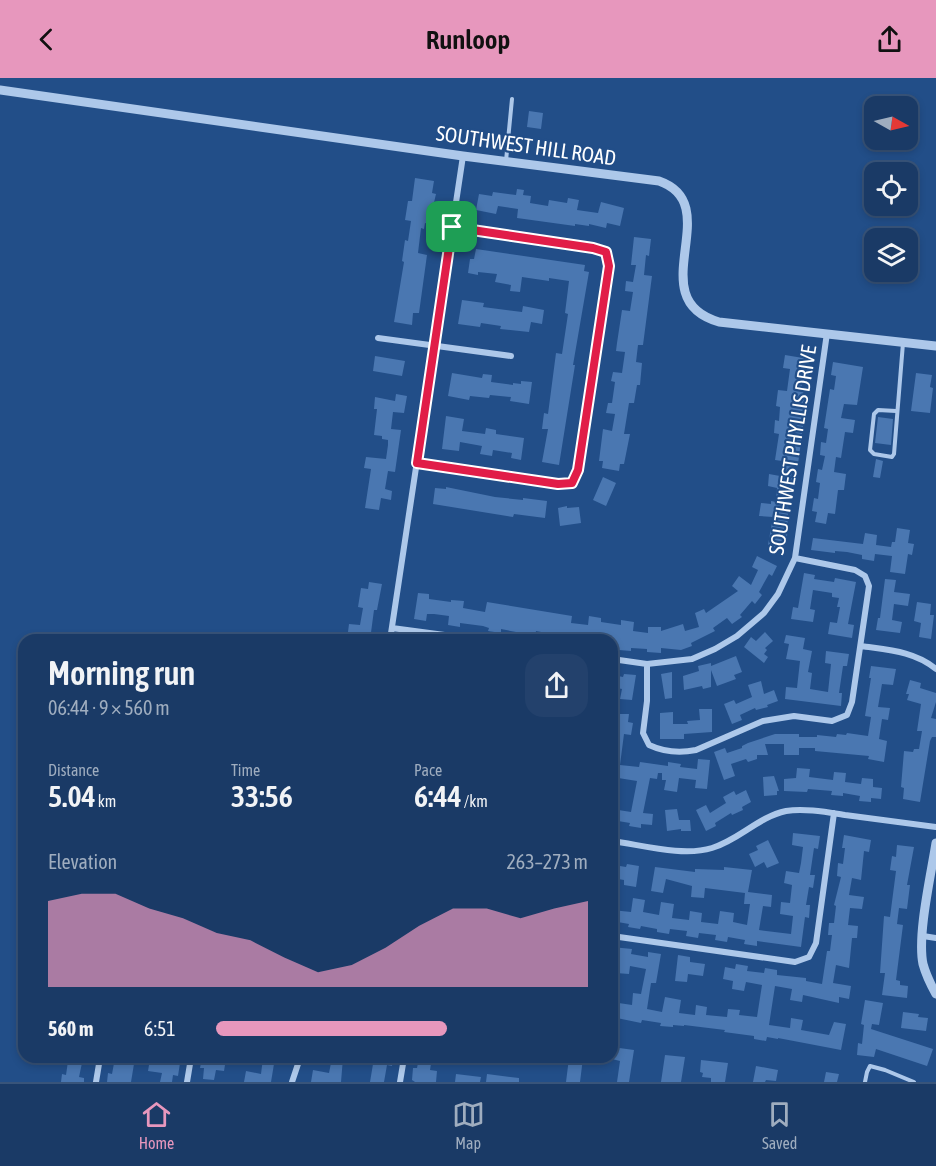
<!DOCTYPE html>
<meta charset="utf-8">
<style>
body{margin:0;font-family:"Asap Condensed",sans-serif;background:#23416c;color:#f1f3f6;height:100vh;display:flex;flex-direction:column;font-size:22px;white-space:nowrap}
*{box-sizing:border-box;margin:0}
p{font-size:20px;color:#9fadbf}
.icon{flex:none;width:33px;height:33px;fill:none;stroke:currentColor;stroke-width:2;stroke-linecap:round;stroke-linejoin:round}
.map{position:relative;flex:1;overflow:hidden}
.panel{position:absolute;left:18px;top:556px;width:600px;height:429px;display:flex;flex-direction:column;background:#1a3a66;border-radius:18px;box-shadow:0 3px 9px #0003,0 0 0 2px #38547a}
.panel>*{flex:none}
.needle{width:39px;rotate:98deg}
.controls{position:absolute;left:864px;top:18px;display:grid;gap:12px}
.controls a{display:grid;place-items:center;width:54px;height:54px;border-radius:12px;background:#1a3a66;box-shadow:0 3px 9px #0003,0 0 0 2px #38547a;font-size:30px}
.pin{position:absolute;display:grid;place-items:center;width:51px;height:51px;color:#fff;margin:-26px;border-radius:12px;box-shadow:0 3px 9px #0006}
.round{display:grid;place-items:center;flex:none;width:63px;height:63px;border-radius:18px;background:#23416c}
.headline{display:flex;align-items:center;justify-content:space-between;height:102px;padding:0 30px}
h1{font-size:33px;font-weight:600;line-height:45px}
.metrics{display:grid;grid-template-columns:repeat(3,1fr);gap:9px;height:102px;padding:6px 30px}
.metrics div{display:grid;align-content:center}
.metrics b{font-size:30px;font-weight:600}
.metrics small{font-size:16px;font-weight:400}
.metrics p{font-size:16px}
.chart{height:168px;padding:12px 30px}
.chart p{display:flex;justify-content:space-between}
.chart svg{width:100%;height:108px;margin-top:6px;fill:#e797bd;opacity:.7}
ul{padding:0 30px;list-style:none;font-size:20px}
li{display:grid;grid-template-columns:96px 72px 1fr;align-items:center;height:45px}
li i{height:15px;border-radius:8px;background:#e797bd}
header{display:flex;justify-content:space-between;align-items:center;height:78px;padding:0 30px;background:#e797bd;color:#111;font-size:27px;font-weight:600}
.tab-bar{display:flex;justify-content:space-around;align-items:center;height:84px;border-top:2px solid #38547a;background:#1a3a66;font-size:16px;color:#9fadbf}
.tab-bar a{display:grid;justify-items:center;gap:3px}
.tab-bar .on{color:#e797bd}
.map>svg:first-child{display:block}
.building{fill:#4a77b1}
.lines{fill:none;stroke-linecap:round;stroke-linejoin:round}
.service{stroke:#adc8ea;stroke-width:4}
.minor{stroke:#adc8ea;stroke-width:6}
.tertiary{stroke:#adc8ea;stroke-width:9}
.route-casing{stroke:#fff;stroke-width:12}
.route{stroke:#e11d48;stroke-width:8}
.labels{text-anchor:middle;stroke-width:4.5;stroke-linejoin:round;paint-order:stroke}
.street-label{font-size:21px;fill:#fff;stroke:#224e88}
</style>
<header><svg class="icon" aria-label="back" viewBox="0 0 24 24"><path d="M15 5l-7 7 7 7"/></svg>Runloop<svg class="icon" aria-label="share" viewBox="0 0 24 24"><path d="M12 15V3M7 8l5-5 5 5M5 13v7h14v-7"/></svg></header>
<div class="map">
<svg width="936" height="1004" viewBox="0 0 936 1004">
<rect width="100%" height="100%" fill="#224e88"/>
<path class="building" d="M529 33 543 35 541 51 527 49Z
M415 100 434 103 432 115 436 116 429 146 425 145 424 151 421 150 418 175 427 177 419 235H413L412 247 394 244 404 184 402 183 405 162 408 163 411 143 405 142 408 123H412Z
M517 111 524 112 523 117 531 118 530 125 548 128 549 122 567 125 568 120 579 122 577 132 598 135 601 124 624 130 620 148 607 145 606 150 589 146V148L575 146V148L517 140 518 131 498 128 496 136 476 132 479 116 492 118 493 114 516 117Z
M634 159 651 161 649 178 646 177 644 197 652 198 643 267H638L636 284 642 285 640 307H637L634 325H629L624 356H630L624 386H620L619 393 602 390 603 383H599L603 351 612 353 615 336 606 335 608 325H612L615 304 611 303 613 294 622 295 625 274 616 273 617 265 622 232 630 233 633 214 625 213 626 203 633 204 636 187H631Z
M476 171 585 187 584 193 589 194 573 287H575L559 387 542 384 548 351H542L544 335 548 336 556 275 562 276 568 236 565 235 569 203 549 200V203L522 199 520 214 510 213 511 207 495 204 497 196 478 194V197L468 195 470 181H474Z
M462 222 484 225 483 229 522 234 523 228 544 232 542 246 531 244 529 254 500 251 501 248 481 245 480 249 458 246Z
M785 277 809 281 808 293H804L802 308H804L803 318 807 319 798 386 794 385 791 400H795L793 412H789L787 460 783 459 779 471 768 467 773 439 759 438 761 425 771 426V423L776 424 777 410 768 408 769 396 780 398 782 383 775 382 779 356 774 355 775 342 779 343 780 329 776 328 778 312 787 313 790 291 783 290Z
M375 278 405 283 402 298 373 293Z
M833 284 863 289 857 327 844 326 841 340 855 342 853 355 845 354 841 380 836 379 834 394 846 396 844 412H838L835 436 828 435 826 446 815 444 817 434 812 433 814 420 818 421 820 405 816 404 818 391 822 392 825 378 820 377 821 364 826 365 828 351 824 350 830 311 834 312 836 298 831 297Z
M452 295 482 300 483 296 492 297 491 304 513 307V305L521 306V303L532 304 529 326 510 323 511 319 490 317 489 320 470 318 469 322 448 318Z
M916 295 932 297 930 309 933 310 930 335 911 333Z
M396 316 407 318 404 335 393 334 391 351 401 352 395 394 388 393 385 411 392 413 391 422 381 420 379 432 365 430 371 391 364 390 366 379 386 381 388 367V362L382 361V358L374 357 377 331H374L375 319 395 323Z
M446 338 464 341 462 353 485 356 486 350 496 352V356L524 360 521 382 511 380 512 375 493 372 492 378 480 376 482 368 460 364 459 373 442 371Z
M878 339 893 341 891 367 875 365Z
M876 381 883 383 880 400 873 399Z
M603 399 616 405 606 428 593 422Z
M446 409 495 419 523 422V420L547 423 545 440 514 436 513 439 433 426 435 410 446 411Z
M567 428V430L579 429 581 445 560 448 558 430Z
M897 450 910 452 908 465 914 466 912 477 908 476 905 496 890 494 892 478 875 476 874 483 862 481V477L847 474 835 473V475L811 472 813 460 863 466 865 455 877 457 876 467 891 469 892 464H895Z
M757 478 777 488 772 498 769 496 759 514 762 517 755 526 752 523 740 537 742 539 732 546 727 540 713 550 715 553 691 565 692 568 681 572 661 570V575L647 574V571L631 570V573L619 572V568L612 567V562H585L586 561 570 559 569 562H557V560L552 559V556L536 553 535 560 515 558 516 554 501 551V555L488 553 489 550 483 548 460 545V549L448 547 449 538 434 536H427L426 543 414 541 418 515 429 516V521L451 524V522L464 523 463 530 485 534 487 524 572 538 571 545 588 547 589 538 601 540V544L621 547V542L634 544 633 553 648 555V549H661V553L683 546 685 553 699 549 695 535 704 531 706 535 738 513 732 508 739 498 751 507 758 492 752 489Z
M804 495 815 497 814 501 834 504 835 500 856 504 848 546 854 547 852 560 828 556 830 544 837 545 840 529H837L839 520 832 519V515L813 512 810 531 815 532 813 544 791 541 793 529 798 530Z
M885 501 896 502 894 514 910 516 908 528 894 526 892 542 902 544 900 555 876 552 878 540H880Z
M369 504 382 506 377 532H374L370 562H347L349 546 360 547 363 530 358 529 361 510 368 511Z
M917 524 931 526 930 537H934L931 561 919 559 921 545 914 543Z
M765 554 773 563 765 570 767 572 764 576 768 579 764 585 744 569 751 559 756 563Z
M786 557 805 560 803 571 812 573 808 594 812 595 810 611 828 614 831 586 825 585 826 573 849 576 847 588H843L839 615H842L841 628 785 621 786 609 797 610 800 583 786 581 789 566 784 565Z
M736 578 742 594 734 597 736 601 717 608 711 592V609L703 611 702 608 684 612 683 598 699 593 698 588 711 585V588Z
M871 588 896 591 893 607 882 606 878 629 890 630 888 642 882 641 879 661 887 663 884 684 868 681 869 678 815 673V670H799V677H784V666H765L768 677H757V681L748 684 746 681 731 686 735 698 724 702 714 674 725 670 727 675 742 670V668L748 665 775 656H799V659H817V657L836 659 837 656 846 657 847 655 868 658 871 639 865 638 871 600H869Z
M672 594V620L665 621 661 596Z
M624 596 636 597 632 622 620 621 622 611 612 609 613 597 623 599Z
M910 602 921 605 920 610 936 615V624L931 640 936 641V659H932L930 663 920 724 903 721 904 710 901 709 904 673 913 674 914 671H919L922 653H917L921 626 907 622 909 616H906Z
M761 603 764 616 774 612 778 623 767 627 768 629 756 632 755 630 740 637 742 642 732 646 724 626 734 622 736 626 752 619 748 607Z
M699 631H712V654L684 656V661H660V635L673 634V646H688L687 643 700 642Z
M618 636H629L628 644 633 645 631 657 624 656 620 687 639 689 640 684 668 688V684L681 686 680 689 697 691 698 681 710 682 707 711 695 710 696 702 679 700 677 714 664 712 666 702H662V695H658L657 701 650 700 643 735 653 736 652 747 641 746V750L629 748 630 745 612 742V731L631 734 637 703 612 699V642L617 643Z
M797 690 810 691 809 699 833 702 834 694 846 695 845 704 861 706 862 700 873 701V709L882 710 881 721 871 720V724L859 723 860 718 843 715V718L831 717 832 713 808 711 807 714 784 713V701L796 700Z
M774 698 779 713H777V717L764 718 763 699Z
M746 712 751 724 742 729 743 732 732 737 731 735 715 745 716 748 706 753 696 732 706 727 710 735 726 725 723 719 734 713 736 717Z
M677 731 679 742H690L691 753H681V751L667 753 665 732Z
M793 755 820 758 818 771 814 770 810 797H815L813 810 809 809 806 827H810L809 840 805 839 801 869 757 863V868L744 866 745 862 728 859 727 864 715 862 716 857 699 855 698 860 686 858 687 853 670 851 669 856 657 854V851L641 848 640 851 628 849 629 846 612 843V832L631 834 633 820 645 822 643 834 659 837 661 824 674 826 672 840 689 842 690 833 702 835 701 844 718 846 720 833 734 835 733 844 747 847 750 826H744L745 815 705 810 704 820 691 819 692 808 666 801 663 815 651 813 655 789 695 794V791L724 792V789L752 792 748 814 772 817 771 829 763 828 759 852 791 856 793 838 780 836 781 824 790 825 792 807 784 805 786 793 799 795 801 785 803 769 792 767Z
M844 757 871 762 869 774 864 773 861 802 852 800 849 817 864 819 862 831 850 830 848 847 858 848 857 860H852L849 890 836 887 833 905 851 908 849 921 839 919V925L803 917 802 924 790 922 792 911 775 908 769 947 790 950 791 940 803 942 801 952 829 957 834 944 846 946 841 972 778 960V961L767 959 766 963 754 961V958L724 954 725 952 684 947V948L673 947V949L660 948 661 945 642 942 641 945 612 939V924L632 927 633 915 641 916 646 891 630 888 629 896 616 895 618 886 612 885V869L632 871 631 876 648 879V874L661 876 656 905H651L647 931 662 934 665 919 681 922 679 935 695 937 696 927 707 929 706 937 727 939 728 931 740 932 739 937 757 939 762 907 746 904 744 913 732 911 733 903 723 901 725 889 735 891 736 886 748 888 747 893 764 895 765 890 777 892V897L806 900V903L822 906 827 873H830L832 857H828L829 845H834L836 828 834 827 841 799 837 798 838 785 843 786 845 770H842Z
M768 762 779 785 767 790 764 784 755 789 749 776 758 772 756 768Z
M897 767 914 769 907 807H910L907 831 899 830 897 846 903 847 896 902 900 903V907L908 908 907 920 882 917 885 895H880L884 838 890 839 896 793 890 792 892 778 896 779Z
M627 786 639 788 636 809 624 807V802L612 800 614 787 626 789Z
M678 877 690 879V884L705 886 703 898 688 896 687 904 675 903Z
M865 922 883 925 879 947 872 946 871 951 933 971 927 988 876 971 874 979 857 977 858 965 862 966 864 947 861 946Z
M903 934 919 936 918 939 928 940 926 953 901 950Z
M612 969 634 972 629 1004H617L620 983 612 981Z
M665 977 685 979 681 1004H661Z
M115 980H135L131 1004H107L108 995 112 996Z
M164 980H175V984L180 985 178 998 173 997 172 1004H160L162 995 148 993 150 981 163 983Z
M202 980 226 981 224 993 216 992 214 1002 203 1001 204 990H200Z
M263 980H275L271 1004H244L246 993 261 996Z
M332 980H343L341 1004H311L313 992 329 995Z
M374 980H393L392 988 387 987 384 1004H370Z
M419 980H432L430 992 437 993 436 1004H415L412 1002 413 990H417Z
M569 980H583L580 1004H566Z
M701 982 728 985 725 1004H711V1000L702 999 703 995 700 994Z
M68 983 82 985 79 999 84 1000V1004H61L62 996 66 997Z
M756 988 778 992 776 1003 766 1002 765 1004H753Z
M826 994 839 996 837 1004H824Z
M456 996 481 999 480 1004H455Z
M487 996 519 1000V1004H486Z"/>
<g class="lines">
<path class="service" d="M506 83 512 21
M896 333 878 332 874 336 870 372 874 376 892 379 894 376 903 265
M865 1004 867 994 870 988 885 992 914 1004"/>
<path class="minor" d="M378 260 511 278
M417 385 558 406 572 405 578 392 609 188 606 174 593 170 452 149
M392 550 482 562
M390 562 463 78
M861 568C888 572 914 573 936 591
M612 581 647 586 692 581 715 571 737 558 764 535 778 516 795 480 827 255
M647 586V623L643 655 649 667C664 674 681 675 696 672L763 643 794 638 832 643 847 637 852 624 869 508 865 498 855 492 795 480
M612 763C642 767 683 779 712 770 739 762 758 739 786 733 804 730 826 734 845 737 875 741 906 745 936 749
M612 858 795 884 809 879 816 865 834 735
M923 858 936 860
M96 1004 100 980
M187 1004 191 980
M292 1004 300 980
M400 1004 404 980"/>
<path class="tertiary" d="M0 12 463 78 659 103C728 127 639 221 719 244L936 268
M936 765C931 797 917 857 923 886 926 897 931 907 936 916"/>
</g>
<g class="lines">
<defs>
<path id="route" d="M452 149 593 170 606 174 609 188 578 392 572 405 558 406 417 385Z"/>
</defs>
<use href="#route" class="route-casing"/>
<use href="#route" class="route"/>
</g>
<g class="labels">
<g class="street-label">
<text transform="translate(526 68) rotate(8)" y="7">SOUTHWEST HILL ROAD</text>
<text transform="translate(793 372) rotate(-81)" y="7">SOUTHWEST PHYLLIS DRIVE</text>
</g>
</g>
</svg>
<div class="controls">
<a><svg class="needle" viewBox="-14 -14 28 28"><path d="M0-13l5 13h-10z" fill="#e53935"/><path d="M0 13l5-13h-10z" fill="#9fadbf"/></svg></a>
<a><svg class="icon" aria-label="locate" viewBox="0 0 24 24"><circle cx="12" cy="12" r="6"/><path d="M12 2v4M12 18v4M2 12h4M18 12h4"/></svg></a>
<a><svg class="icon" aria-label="layers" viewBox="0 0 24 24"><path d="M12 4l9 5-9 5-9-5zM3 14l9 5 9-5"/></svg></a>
</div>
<div class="pin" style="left:452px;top:149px;background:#1e9e55"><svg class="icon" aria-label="arrive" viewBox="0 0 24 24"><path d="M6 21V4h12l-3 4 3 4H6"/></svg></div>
<section class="panel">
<div class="headline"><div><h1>Morning run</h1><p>06:44 · 9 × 560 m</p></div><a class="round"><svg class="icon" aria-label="share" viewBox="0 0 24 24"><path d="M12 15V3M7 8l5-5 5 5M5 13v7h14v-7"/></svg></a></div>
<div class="metrics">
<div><p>Distance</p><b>5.04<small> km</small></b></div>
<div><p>Time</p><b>33:56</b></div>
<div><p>Pace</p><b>6:44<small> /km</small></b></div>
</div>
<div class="chart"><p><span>Elevation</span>263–273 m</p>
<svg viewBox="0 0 160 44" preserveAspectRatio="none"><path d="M0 44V9L10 6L20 6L30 12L40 16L50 22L60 25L70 32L80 38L90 35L100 28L110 19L120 12L130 12L140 16L150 12L160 9V44z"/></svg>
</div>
<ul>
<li><b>560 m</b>6:51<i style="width:62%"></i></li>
</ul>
</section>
</div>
<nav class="tab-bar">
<a class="on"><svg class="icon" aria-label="home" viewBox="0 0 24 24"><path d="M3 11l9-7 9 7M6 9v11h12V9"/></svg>Home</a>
<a><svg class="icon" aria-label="map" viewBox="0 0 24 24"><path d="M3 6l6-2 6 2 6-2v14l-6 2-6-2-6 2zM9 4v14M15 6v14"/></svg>Map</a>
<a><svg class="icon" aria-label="saved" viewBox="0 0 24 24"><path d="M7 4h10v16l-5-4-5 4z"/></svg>Saved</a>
</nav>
